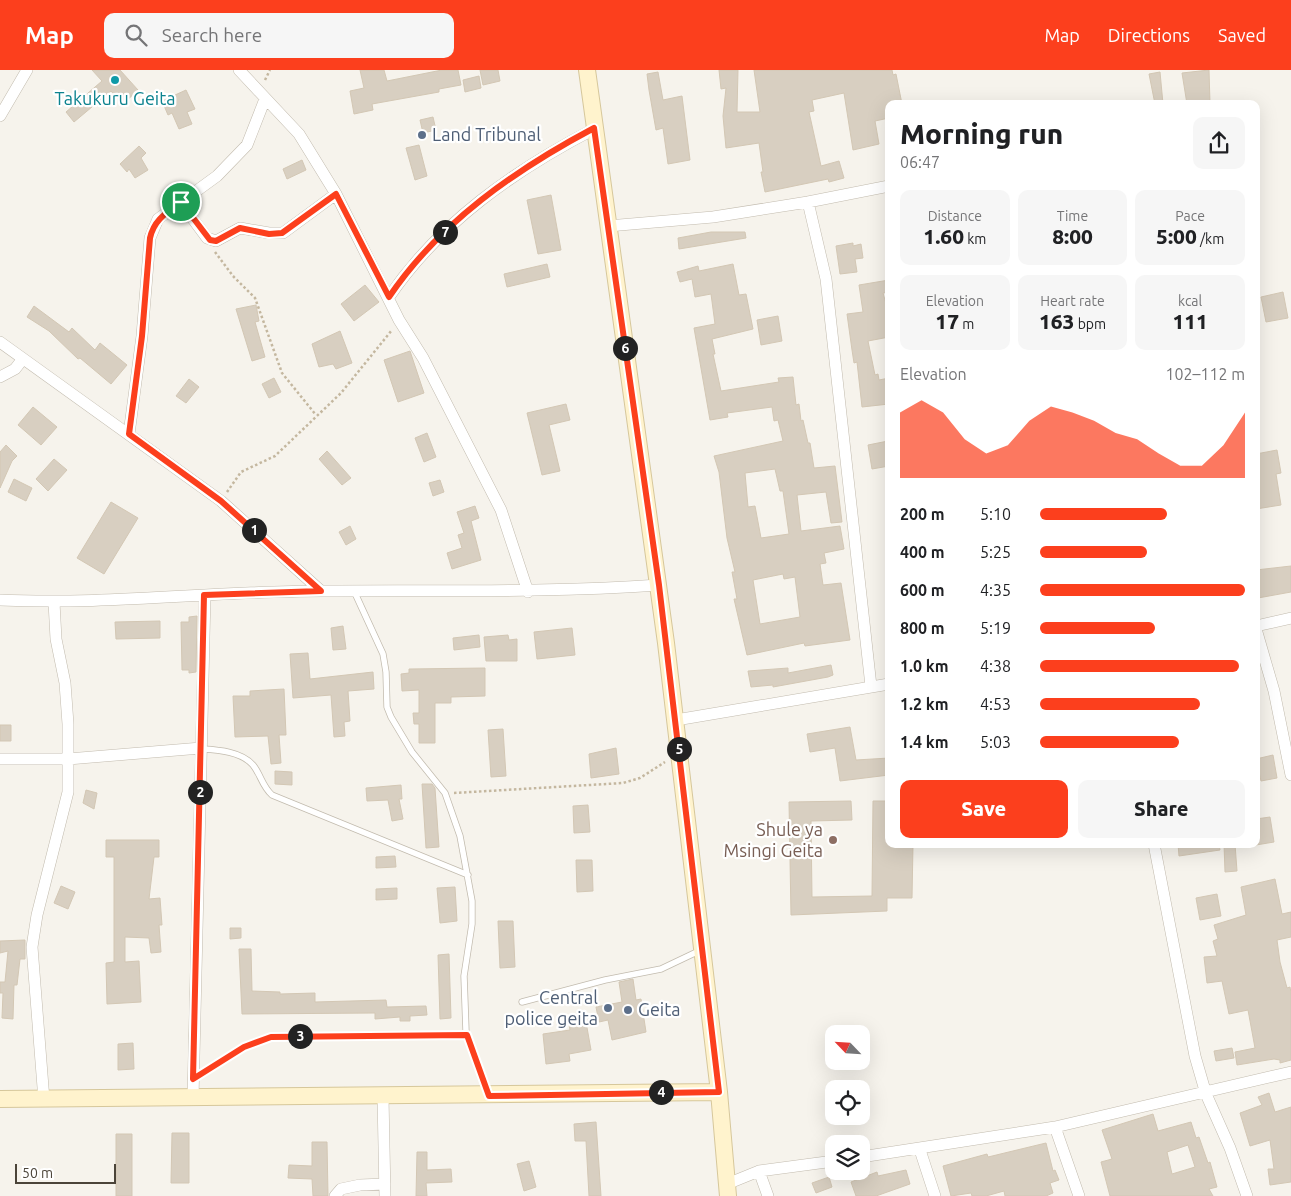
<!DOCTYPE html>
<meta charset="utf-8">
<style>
body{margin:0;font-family:Ubuntu,sans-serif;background:#f6f6f6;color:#202124;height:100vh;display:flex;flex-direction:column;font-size:19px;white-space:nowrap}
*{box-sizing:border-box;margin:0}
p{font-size:16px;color:#757577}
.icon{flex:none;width:28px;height:28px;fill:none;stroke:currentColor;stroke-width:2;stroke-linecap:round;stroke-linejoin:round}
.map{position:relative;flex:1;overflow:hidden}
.sheet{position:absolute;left:885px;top:30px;width:375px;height:748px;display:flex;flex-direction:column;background:#fff;border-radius:10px;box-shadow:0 5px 20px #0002}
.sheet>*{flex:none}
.needle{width:32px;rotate:295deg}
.tools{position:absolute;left:825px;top:955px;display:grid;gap:10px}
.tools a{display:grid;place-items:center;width:45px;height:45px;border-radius:10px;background:#fff;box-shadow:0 5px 20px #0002;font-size:25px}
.scale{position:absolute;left:15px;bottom:12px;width:101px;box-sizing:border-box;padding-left:5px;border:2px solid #4b4439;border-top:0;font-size:14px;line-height:18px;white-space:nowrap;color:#4b4439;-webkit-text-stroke:4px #fff;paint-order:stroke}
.pin{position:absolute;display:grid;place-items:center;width:42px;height:42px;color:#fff;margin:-21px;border:2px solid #fff;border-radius:50%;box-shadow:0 1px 5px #0007}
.km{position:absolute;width:25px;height:25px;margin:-12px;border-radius:50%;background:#222;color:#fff;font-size:14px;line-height:25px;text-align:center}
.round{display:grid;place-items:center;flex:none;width:52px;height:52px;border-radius:10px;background:#f6f6f6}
.overview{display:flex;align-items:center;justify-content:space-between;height:85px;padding:0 15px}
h1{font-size:28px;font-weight:800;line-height:38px}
.metrics{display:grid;grid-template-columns:repeat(3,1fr);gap:8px;height:85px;padding:5px 15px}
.metrics div{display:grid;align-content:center;border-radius:10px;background:#f6f6f6;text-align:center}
.metrics b{font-size:21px;font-weight:800}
.metrics small{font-size:14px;font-weight:400}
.metrics p{font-size:14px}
.chart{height:140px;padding:10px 15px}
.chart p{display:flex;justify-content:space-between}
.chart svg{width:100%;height:90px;margin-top:5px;fill:#fc3f1d;opacity:.7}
.primary-button{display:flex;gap:10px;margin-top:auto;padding:10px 15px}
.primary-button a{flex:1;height:58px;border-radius:10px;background:#fc3f1d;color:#fff;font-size:20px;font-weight:800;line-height:58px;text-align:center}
.primary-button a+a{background:#f6f6f6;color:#202124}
ul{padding:0 15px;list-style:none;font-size:16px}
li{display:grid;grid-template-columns:80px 60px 1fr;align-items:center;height:38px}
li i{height:12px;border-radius:6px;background:#fc3f1d}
header{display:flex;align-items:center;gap:30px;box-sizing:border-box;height:70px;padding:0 25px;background:#fc3f1d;color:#fff}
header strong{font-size:24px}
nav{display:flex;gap:28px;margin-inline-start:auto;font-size:18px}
.search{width:350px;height:45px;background:#f6f6f6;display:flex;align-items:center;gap:12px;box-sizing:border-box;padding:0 18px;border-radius:10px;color:#757577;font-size:19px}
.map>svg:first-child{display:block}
.building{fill:#d8cfc1;stroke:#d3c7b4;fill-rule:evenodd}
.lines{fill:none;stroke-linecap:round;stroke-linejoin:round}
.lane-casing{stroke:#c2bbae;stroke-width:7}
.street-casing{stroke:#c2bbae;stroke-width:12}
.secondary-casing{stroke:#d6c79b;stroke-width:18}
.path{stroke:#c4b79f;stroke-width:2.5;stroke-dasharray:2.5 2.5;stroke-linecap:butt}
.lane{stroke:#fff;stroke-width:5.5}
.street{stroke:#fff;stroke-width:11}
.secondary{stroke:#fff3cd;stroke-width:16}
.route-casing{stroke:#fff;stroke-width:10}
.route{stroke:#fc3f1d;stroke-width:6}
.culture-dot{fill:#0f9aa8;stroke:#fff;stroke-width:2}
.service-dot{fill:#5c6f8a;stroke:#fff;stroke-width:2}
.education-dot{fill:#8d6e63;stroke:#fff;stroke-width:2}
.labels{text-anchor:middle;stroke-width:4.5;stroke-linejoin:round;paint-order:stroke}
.culture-label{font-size:18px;fill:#0d838f;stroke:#fff}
.service-label{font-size:18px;fill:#4e5e75;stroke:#fff;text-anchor:start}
.education-label{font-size:18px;fill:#785e54;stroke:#fff;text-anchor:end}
</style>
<header>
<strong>Map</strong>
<div class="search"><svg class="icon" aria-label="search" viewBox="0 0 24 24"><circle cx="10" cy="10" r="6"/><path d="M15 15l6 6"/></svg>Search here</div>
<nav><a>Map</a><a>Directions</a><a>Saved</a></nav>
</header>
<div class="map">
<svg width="1291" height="1126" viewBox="0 0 1291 1126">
<rect width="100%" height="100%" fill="#f6f3ec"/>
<path class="building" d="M92 0H120L138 20 123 34 111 21 74 52 66 42 102 11Z
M360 0H384L387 11 442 0H458L461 15 439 19V22L372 34 373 40 354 44 350 21 364 18Z
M480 0H498L500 11 483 15Z
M719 0H738L737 42H760L754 0H892L893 5 896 4 902 34H889V48L875 51 879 74 853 80 844 23 812 30 814 41 809 42 821 96 839 91 844 108 829 112 828 109 765 122 761 102H763L759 73 726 78 723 46 726 18 721 19Z
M1209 0 1210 34H1187L1182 3Z
M658 2 663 30 682 26 690 90 668 94 663 58 656 60 649 20 647 4Z
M1160 2 1163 34H1155L1149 4Z
M479 6 481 18 465 22 463 10Z
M186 20 195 39 187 42 192 54 179 59 172 43 168 45 162 31Z
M433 47 436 60 423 63 420 50Z
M419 75 427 106 415 110 406 78Z
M139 76 146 83 141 88 148 100 135 108 129 99 127 102 120 94Z
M302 90 306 100 287 109 283 99Z
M551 125 561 180 538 184 527 130Z
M711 162H745L746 168 679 179 678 168Z
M853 173V176L861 174 863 188 855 189 857 202 840 204 836 176Z
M547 194 550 207 507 217 504 204Z
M733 194 739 225 746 224 753 259 712 269 715 284H713L721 321 779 312 778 308 793 307 796 335 799 334 801 351 803 350 808 373H810L814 398 835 396 842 452 831 453 826 422 797 425 801 461 840 456 844 479 824 483 826 493 820 494 823 515 841 513 850 570 805 576 804 573 747 585 734 529H737L732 502H735L727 468 719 402 714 386 783 371 778 350 774 351 772 337 727 343 728 347 710 350 694 258 715 254 711 224 695 227 692 209 680 212 677 202 698 196 699 201ZM775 399 780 421H783L789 464 761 468 755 436 748 437 745 403ZM783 504 784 509 795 507 800 547 760 554 753 510Z
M889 210V222L883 223 889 244V267L868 271 875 305 878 304 879 310 889 308V334L862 337 857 292 854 293 852 280 847 244 863 242 859 215Z
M365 215 379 232 354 251 341 234Z
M1283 222 1288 248 1266 252 1261 227Z
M256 235 259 251 255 252 265 287 252 291 236 239Z
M34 236 69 262 72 258 95 280 100 273 127 295 111 314 80 288 78 289 49 261 27 247Z
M778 246 782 271 761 275 757 250Z
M340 261 352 293 336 299 333 294 319 297 312 274Z
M410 281 424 323 398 332 384 290Z
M274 308 281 322 269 328 262 314Z
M189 309 199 317 186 333 176 326Z
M566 334 570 350 549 355 560 401 542 405 527 343Z
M33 337 57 357 41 375 18 355Z
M427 363 436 387 424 392 415 368Z
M888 371 889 396 872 399 868 375Z
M6 375 17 386 12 391 0 418V382Z
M1277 380 1281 403 1276 404 1281 435 1256 439V384Z
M327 381 351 408 342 415 319 389Z
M54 389 67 400 48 421 36 409Z
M14 409 32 418 26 431 8 422Z
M440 410 444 422 433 426 429 413Z
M111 432 138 448 104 504 77 488Z
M475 436 479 448 471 451 481 490 452 499 447 483 462 478 458 465 464 463 457 442Z
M350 456 356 469 346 475 339 462Z
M1291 496V522L1258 528 1256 500Z
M197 546 196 602 189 603V600H182L181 552H189V547Z
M160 551V568L116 569 115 552Z
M343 556 346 579 333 580 331 558Z
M572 558 575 585 537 589 534 562Z
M479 565 480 577 454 580 453 568Z
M508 565 509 570 517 569V591H486L484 567Z
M308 583 310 609 373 602 374 619 348 621 350 651 344 652 345 666 334 667 331 625 293 628 290 584Z
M831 595 833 605 828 607 773 617V615L751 617 748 601 788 598V603Z
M485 598V626L451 627V633H435V673H419V654H414L413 643H419V620L402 621 401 604 409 603V599Z
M284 619 286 665H279L281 693 271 694 268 666 235 667 233 626H250V621Z
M0 655H11V671H0Z
M850 657 856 690 889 688V705L840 711 835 678 810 682 807 664Z
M503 659 506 706 491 707 488 660Z
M616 678 619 704 591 708 589 684Z
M1273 685 1277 708 1261 711 1256 689Z
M275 701 292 702V715L275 714Z
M422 714H432L435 718 439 777 426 778Z
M401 715 402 729H399L403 749 392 751 388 730 367 731 366 718Z
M86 720 97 723 94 739 83 733Z
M851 731 852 750 811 751 812 827 872 826 873 731H888V774H913L912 828H887V841L791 845 789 732Z
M588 735 590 762 574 763 573 736Z
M1270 747 1274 772 1256 775V749Z
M106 770H159V787H154L149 829 160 828 162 855H159L161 882 151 883 149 868 125 867V892L139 891 141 932 107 934 106 893 114 892V787H106Z
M1178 774H1219L1220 780 1179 786Z
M1224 774H1235L1237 801 1225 802Z
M395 786 396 797 376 798V787Z
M576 790H592L593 821 577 822Z
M1275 809 1282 844 1291 842V867L1277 870 1280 892 1287 918 1290 917 1291 923V990L1280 993V990L1274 989 1237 995 1235 982 1255 978 1248 940 1229 944 1222 911 1207 913 1204 887 1217 886 1213 871 1218 869 1214 855 1246 845 1241 817Z
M61 816 75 822 68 839 54 833Z
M455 817 457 851 440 853 437 818Z
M397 818V829L376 830V819Z
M1217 824 1221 846 1200 850 1196 828Z
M498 851H513L515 897 500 898Z
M230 858H241V868L230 869Z
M25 870V889H20L17 915H14L13 949 2 948 3 923H0V912H5L8 881 0 883V871Z
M239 879H251L252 921 280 922V924L315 923V932L386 930 387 937 426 936 427 945 410 946V951H400V947L375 949V943L242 944Z
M449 884 451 948 440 949 438 885Z
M633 909 636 930 641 929 646 962 612 970 608 950 599 952 596 937 622 932 619 912Z
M586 952 591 980 569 984 570 991 546 994 543 964 570 960 569 954Z
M133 973 134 999 118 1000V974Z
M1232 978 1234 988 1216 991 1214 981Z
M1269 1023 1275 1042 1291 1037V1112L1270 1115 1268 1099H1274L1270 1070 1250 1076 1243 1053 1240 1043 1262 1035 1258 1027Z
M1153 1044 1158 1061 1191 1052 1196 1068 1199 1067 1208 1093 1210 1092 1217 1117 1209 1119 1213 1126H1110L1101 1092 1112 1089 1102 1060ZM1188 1075 1195 1097 1172 1104 1167 1082Z
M596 1052 601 1126H589L586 1071H575L574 1054Z
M172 1063H189V1113H171Z
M116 1064H132V1126H116Z
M312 1072H327L328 1126H313L312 1109 288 1108 289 1095 312 1096Z
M1046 1073 1053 1101 1055 1100 1059 1110 1050 1113 1053 1123 1046 1126H1005L1004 1121 986 1126H972L971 1123 951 1126 943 1096 987 1084 988 1087Z
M417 1082H427V1100L451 1099 452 1112 426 1113 427 1126H416Z
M529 1091 536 1117 524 1121 517 1094Z
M906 1100 910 1114 876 1126H856L851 1112 877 1102 878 1106Z
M829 1107 832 1117 816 1123 812 1113Z"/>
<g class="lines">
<defs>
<path id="lane" d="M354 521 383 584 386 602 387 637 391 647 412 682 445 723 460 766 472 831V854L464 906 466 961 488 1023
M201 679C217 680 241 681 253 695 261 705 262 716 272 725L468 805
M522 932 605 910 661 899 701 880
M193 1009 243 977 271 967 467 965"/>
<path id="street" d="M239 0 299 64 336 124 399 250 423 288 501 440 528 522
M0 46 27 0
M808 132 826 209 871 616
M181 133 207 168 216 171 240 158 269 163H283L336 124
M608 156 713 147 808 132 889 116
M389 227C440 152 515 100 594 59
M0 272 221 431 321 521
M0 307 15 299 22 290
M129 364 142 266 150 168 158 149 217 106 247 75 265 29
M0 530C107 535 215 521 322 521 435 520 547 523 659 515
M1256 556 1291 548
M1256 559 1274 621 1291 705
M676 650 889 614
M0 689H68L201 678
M1154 774 1195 986 1206 1024 1230 1078 1247 1126
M383 1027 385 1126
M193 1028 205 525
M44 1030 32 877 37 845 68 722V654L65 613 56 569 54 532
M1055 1057 1079 1126
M920 1080 935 1126
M861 1087 1055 1057 1291 1002
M759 1101 768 1126
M727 1114 759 1101 834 1091
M335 1126 341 1119 360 1115 385 1114"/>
<path id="secondary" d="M587 0 666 573 719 1022 728 1126
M0 1029 719 1022"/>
</defs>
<use href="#lane" class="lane-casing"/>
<use href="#street" class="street-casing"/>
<use href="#secondary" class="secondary-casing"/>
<path class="path" d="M265 10 270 0
M215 182 233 206 255 228 282 303 316 345
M227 422 241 402 275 386 341 323 392 260
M454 723 623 713 640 708 665 692"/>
<use href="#lane" class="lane"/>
<use href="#street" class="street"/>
<use href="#secondary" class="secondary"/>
</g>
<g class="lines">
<defs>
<path id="route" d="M594 58 659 515 719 1022 489 1026 467 965 271 967 244 977 193 1009 204 525 321 521 221 431 129 364 142 266 150 168C154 150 166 143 181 132L210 170 216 171 240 158 269 164 282 163 336 124 389 227C440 152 515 100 594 58Z"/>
</defs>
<use href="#route" class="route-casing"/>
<use href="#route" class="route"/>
</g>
<circle class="culture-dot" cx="115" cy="10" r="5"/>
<g class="service-dot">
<circle cx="422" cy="65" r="5"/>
<circle cx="608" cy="938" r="5"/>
<circle cx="628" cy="940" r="5"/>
</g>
<circle class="education-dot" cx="833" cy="770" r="5"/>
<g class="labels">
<g class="culture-label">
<text x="115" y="35">Takukuru Geita</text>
</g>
<g class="service-label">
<text x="432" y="71">Land Tribunal</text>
<text x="598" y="934" text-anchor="end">Central<tspan x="598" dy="21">police geita</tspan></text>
<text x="638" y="946">Geita</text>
</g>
<g class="education-label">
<text x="823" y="766">Shule ya<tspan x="823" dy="21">Msingi Geita</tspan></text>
</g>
</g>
</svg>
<div class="tools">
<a><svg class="needle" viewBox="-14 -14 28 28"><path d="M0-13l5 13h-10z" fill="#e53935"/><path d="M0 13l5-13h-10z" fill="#757577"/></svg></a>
<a><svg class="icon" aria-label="locate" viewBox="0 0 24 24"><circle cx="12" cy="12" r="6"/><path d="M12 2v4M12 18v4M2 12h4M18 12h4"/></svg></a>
<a><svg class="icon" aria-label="layers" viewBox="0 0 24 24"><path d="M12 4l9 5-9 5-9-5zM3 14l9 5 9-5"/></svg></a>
</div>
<div class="scale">50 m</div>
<div class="pin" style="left:181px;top:132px;background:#1e9e55"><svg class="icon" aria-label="arrive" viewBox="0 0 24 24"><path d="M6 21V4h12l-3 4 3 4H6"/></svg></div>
<b class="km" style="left:254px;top:460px">1</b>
<b class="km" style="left:200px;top:722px">2</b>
<b class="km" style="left:300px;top:966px">3</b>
<b class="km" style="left:661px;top:1022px">4</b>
<b class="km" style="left:679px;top:679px">5</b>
<b class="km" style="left:625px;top:278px">6</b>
<b class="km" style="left:445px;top:162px">7</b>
<section class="sheet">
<div class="overview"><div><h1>Morning run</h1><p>06:47</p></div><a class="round"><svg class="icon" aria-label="share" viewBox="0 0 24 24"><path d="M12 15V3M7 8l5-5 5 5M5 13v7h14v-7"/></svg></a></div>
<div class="metrics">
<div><p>Distance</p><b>1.60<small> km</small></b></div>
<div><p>Time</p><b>8:00</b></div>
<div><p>Pace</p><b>5:00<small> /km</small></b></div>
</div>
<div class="metrics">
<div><p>Elevation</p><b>17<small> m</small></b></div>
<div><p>Heart rate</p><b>163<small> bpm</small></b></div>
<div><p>kcal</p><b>111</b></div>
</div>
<div class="chart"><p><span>Elevation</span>102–112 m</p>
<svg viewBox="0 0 160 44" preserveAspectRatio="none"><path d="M0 44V12L10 6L20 12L30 25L40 32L50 28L60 16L70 9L80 12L90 16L100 22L110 25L120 32L130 38L140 38L150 28L160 12V44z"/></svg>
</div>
<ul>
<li><b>200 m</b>5:10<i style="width:62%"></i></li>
<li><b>400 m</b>5:25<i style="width:52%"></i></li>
<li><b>600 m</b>4:35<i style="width:100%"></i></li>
<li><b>800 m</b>5:19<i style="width:56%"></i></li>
<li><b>1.0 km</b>4:38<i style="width:97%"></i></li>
<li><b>1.2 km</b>4:53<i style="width:78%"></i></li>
<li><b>1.4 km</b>5:03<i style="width:68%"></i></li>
</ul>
<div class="primary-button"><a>Save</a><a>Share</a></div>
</section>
</div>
